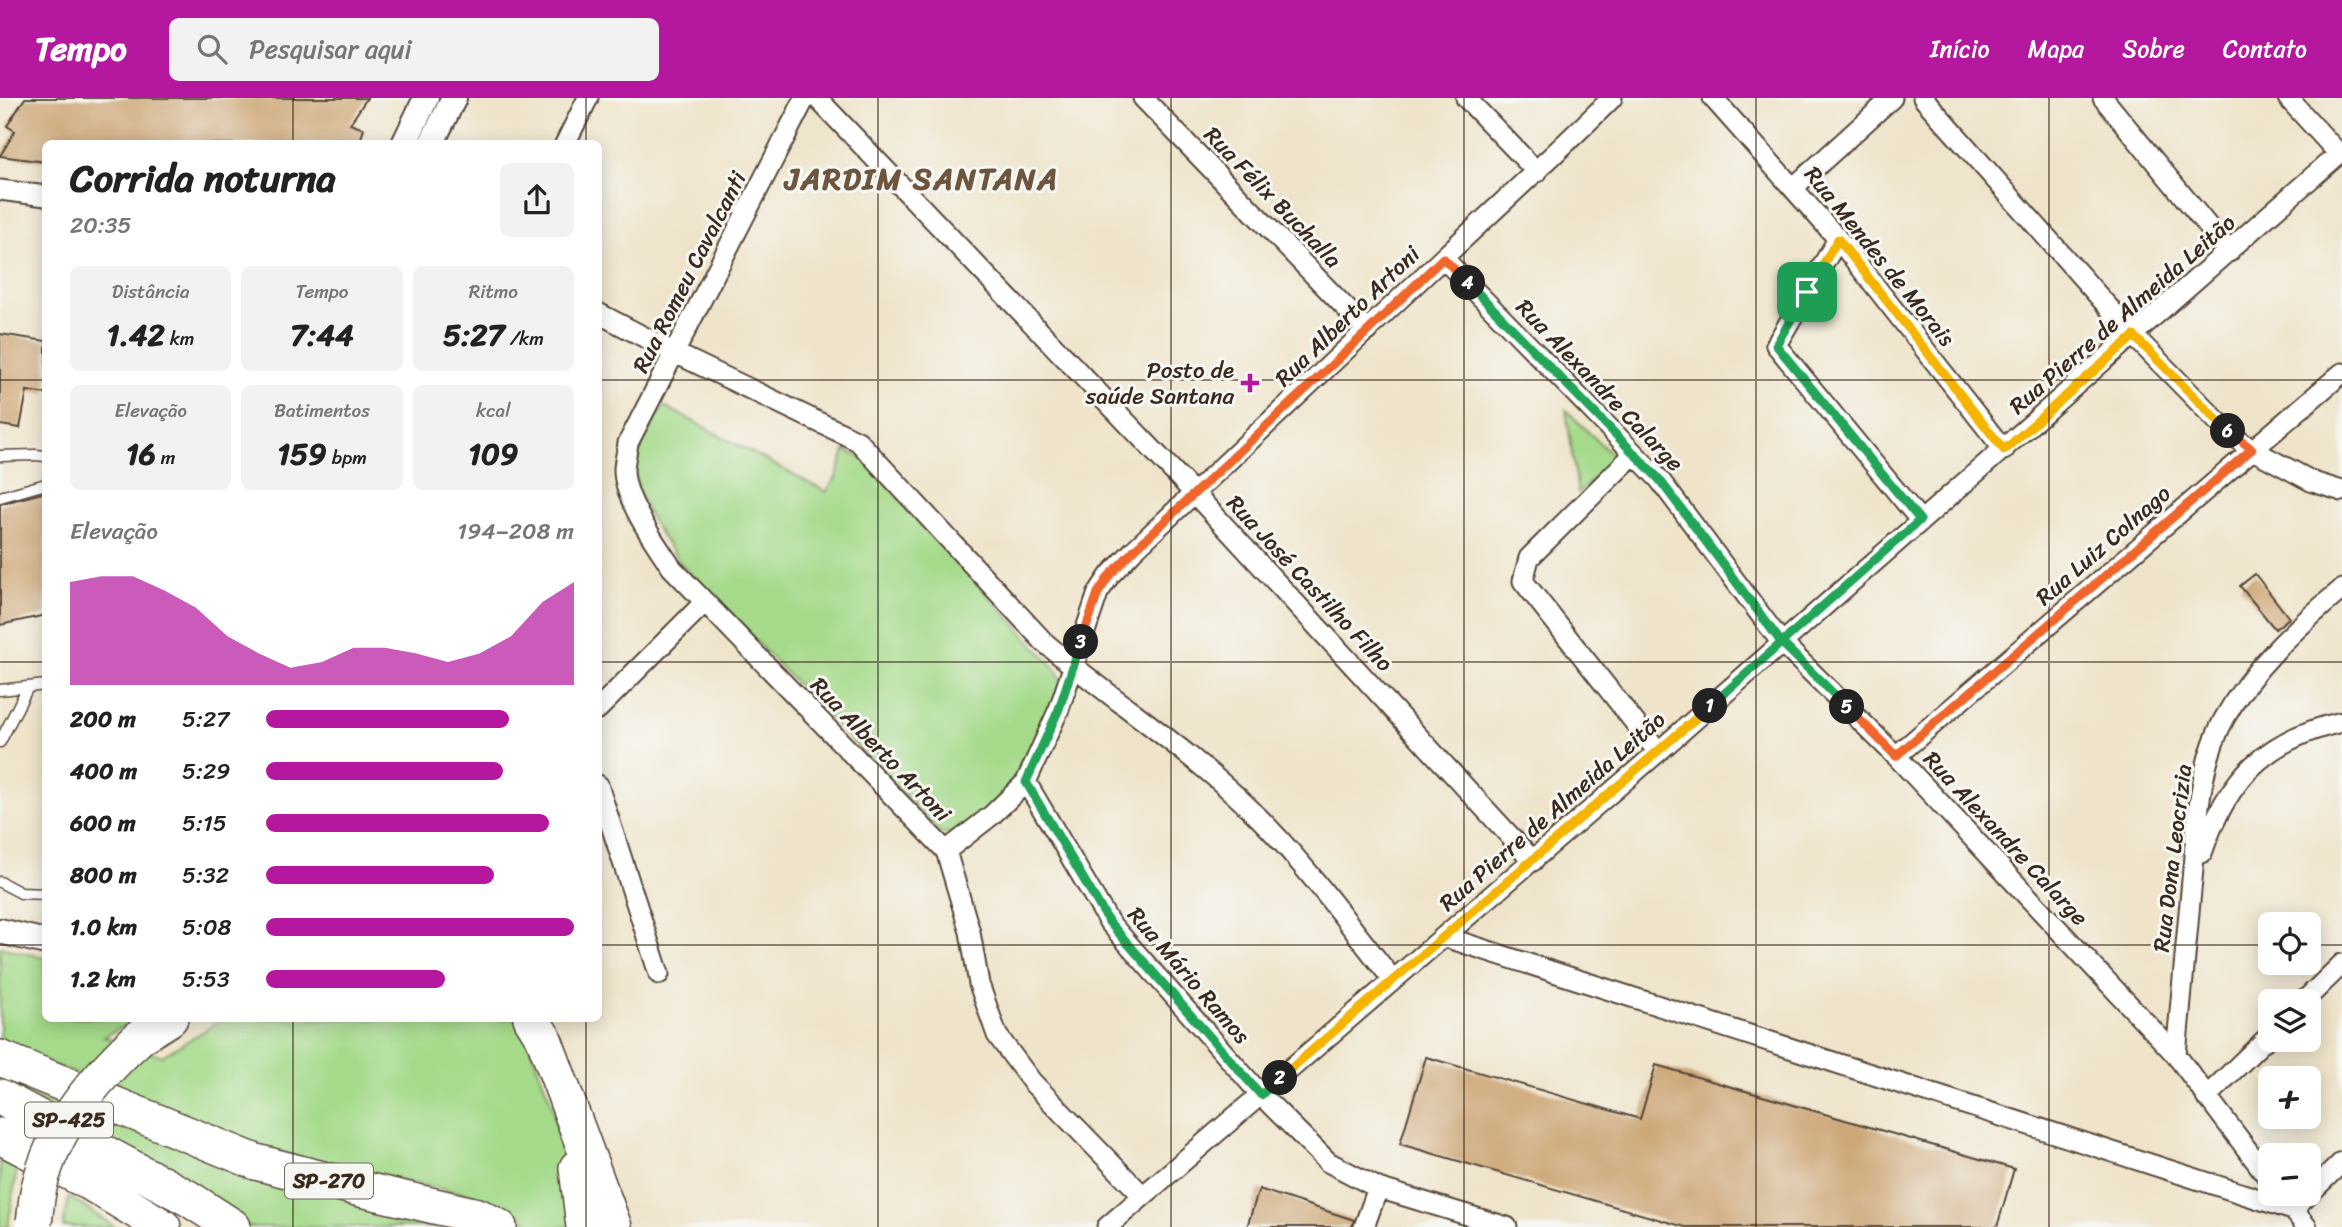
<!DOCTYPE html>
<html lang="pt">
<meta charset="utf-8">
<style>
body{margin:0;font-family:Sriracha,sans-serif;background:#f2f2f2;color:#222;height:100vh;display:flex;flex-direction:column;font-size:26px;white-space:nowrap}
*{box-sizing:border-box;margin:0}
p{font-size:23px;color:#767676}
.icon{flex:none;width:38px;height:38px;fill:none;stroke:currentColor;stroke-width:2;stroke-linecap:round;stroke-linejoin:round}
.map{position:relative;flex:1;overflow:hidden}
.side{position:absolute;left:42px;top:42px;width:560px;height:882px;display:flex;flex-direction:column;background:#fff;border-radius:10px;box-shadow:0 4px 18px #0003}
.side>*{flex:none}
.fabs{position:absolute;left:2258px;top:814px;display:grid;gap:14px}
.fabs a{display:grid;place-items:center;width:63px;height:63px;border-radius:10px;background:#fff;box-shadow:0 4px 18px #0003;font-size:35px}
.pin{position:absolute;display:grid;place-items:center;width:60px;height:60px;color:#fff;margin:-30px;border-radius:14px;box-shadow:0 4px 10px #0006}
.km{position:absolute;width:35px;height:35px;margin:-18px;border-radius:50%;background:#222;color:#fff;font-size:19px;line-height:35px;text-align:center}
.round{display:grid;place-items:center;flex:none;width:74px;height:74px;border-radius:10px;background:#f2f2f2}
.summary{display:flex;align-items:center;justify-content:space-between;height:119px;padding:0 28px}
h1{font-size:38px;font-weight:800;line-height:52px}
.metrics{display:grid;grid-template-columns:repeat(3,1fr);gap:10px;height:119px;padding:7px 28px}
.metrics div{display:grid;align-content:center;border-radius:10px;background:#f2f2f2;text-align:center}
.metrics b{font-size:30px;font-weight:800}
.metrics small{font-size:19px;font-weight:400}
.metrics p{font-size:19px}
.chart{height:196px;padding:14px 28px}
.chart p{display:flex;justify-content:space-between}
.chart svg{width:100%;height:126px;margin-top:7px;fill:#b5179e;opacity:.7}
ul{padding:0 28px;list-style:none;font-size:23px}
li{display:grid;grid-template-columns:112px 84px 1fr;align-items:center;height:52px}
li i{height:18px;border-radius:9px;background:#b5179e}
header{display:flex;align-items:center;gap:42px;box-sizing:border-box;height:98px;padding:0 35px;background:#b5179e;color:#fff}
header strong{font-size:33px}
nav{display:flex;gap:38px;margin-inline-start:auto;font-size:24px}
.search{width:490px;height:63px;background:#f2f2f2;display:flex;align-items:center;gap:18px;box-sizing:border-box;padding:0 24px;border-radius:10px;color:#767676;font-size:26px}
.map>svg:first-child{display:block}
.green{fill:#a5da8a;stroke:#708254;stroke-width:2}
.building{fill:#cda778}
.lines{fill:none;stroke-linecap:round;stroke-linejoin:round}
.service-casing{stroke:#564638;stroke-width:13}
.minor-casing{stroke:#564638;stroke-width:23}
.tertiary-casing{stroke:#564638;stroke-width:28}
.motorway-casing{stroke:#564638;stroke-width:38}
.service{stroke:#fff;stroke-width:10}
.minor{stroke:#fff;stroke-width:19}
.tertiary{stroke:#fff;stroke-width:24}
.motorway{stroke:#fff;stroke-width:35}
.motorway-bridge-casing{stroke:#564638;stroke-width:38;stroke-linecap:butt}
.motorway-bridge{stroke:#fff;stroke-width:35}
.split-1-casing{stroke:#fff;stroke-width:14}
.split-2-casing{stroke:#fff;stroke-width:14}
.split-3-casing{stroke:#fff;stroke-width:14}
.split-4-casing{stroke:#fff;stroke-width:14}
.split-5-casing{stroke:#fff;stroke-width:14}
.split-6-casing{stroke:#fff;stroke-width:14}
.split-7-casing{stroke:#fff;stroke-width:14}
.split-1{stroke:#22a559;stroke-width:9}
.split-2{stroke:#f5b400;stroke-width:9}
.split-3{stroke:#22a559;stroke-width:9}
.split-4{stroke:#f0652b;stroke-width:9}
.split-5{stroke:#22a559;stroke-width:9}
.split-6{stroke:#f0652b;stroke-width:9}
.split-7{stroke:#f5b400;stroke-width:9}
.grid{fill:none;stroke:#3b2a1e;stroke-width:2;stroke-opacity:0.55}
.poi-dot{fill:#b5179e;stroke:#f6f6f2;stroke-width:2.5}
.labels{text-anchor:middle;stroke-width:6;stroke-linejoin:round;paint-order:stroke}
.shield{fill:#f6f6f2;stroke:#73675e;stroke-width:2}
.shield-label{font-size:21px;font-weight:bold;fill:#3b2a1e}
.street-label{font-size:23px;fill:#3b2a1e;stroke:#f6f6f2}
.poi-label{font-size:23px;fill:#3b2a1e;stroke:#f6f6f2;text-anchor:end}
.district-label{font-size:30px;font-weight:bold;letter-spacing:2px;fill:#6e563e;stroke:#f6f6f2}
</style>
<header>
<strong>Tempo</strong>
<div class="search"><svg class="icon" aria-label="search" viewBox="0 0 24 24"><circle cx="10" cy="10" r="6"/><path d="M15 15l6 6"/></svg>Pesquisar aqui</div>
<nav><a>Início</a><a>Mapa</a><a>Sobre</a><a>Contato</a></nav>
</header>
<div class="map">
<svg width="2342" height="1129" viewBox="0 0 2342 1129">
<rect width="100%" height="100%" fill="#f6f6f2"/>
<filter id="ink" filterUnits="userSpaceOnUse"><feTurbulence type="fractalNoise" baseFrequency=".0143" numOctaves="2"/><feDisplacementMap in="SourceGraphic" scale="14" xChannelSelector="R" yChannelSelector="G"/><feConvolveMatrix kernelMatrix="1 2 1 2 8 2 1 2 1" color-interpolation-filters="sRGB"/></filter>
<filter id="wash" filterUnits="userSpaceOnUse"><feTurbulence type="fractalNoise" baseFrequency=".00686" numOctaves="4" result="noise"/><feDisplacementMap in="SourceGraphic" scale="28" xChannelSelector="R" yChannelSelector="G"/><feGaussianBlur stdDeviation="1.57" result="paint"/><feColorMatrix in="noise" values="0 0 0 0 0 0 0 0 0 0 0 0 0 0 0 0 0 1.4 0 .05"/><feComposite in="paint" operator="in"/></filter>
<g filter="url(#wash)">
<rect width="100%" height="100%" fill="#efe4ca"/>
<path class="green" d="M664 308 826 394 837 378 845 352 863 361 1056 571 1061 582 1060 594C1036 641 1016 695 970 725 960 731 954 737 941 735L684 469C663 442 626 393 638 356 643 339 656 323 664 308Z
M1566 312 1614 359 1612 364 1578 395Z
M0 849 45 860 46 920 136 921 104 939 162 958 224 921H519L551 1004 570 1088 573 1129H535L519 1117 494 1105 468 1096 330 1069 223 1036 0 945Z
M3 980 473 1129H249Z
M0 1063 17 1071 8 1129H0Z
M69 1099 115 1129H63Z"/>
<g id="blocks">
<path class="building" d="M25 0H367L350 26 364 31 359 46H46V64L0 58 15 33 7 28Z
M0 236 46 243V296L27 293 20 330 0 327Z
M46 394V517L0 527V406Z
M2255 476 2289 520 2275 531 2240 488Z
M1426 959 1640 1021 1656 967 2014 1071 1997 1129H1685L1400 1046Z
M1259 1091 1354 1122 1352 1129H1247Z"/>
</g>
</g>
<g filter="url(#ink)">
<use href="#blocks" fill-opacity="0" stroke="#564638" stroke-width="2"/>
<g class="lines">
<defs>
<path id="service" d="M0 358 35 357 46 358
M0 399 46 386
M0 592 46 587
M0 644 28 589
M0 784 21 795 46 796"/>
<path id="minor" d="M805 0 628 345C627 354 624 364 624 372 624 402 656 446 672 470L946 753 970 834 979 886 997 937 1032 984 1143 1098
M817 0 1194 395 1533 763
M1143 0 1368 233
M1466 0 1537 74
M1713 0 1838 141 2004 352
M1923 0 2134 238 2230 336 2251 351 2313 384 2342 393
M2103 0 2229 154
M2288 0 2339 56
M565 46 588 0
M1794 89 1892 0
M0 92 46 98
M1838 141 1776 247 1920 422
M1443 160 1659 381 1781 544 1896 658 2176 957 2270 1082
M598 215 675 255 858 343 1044 544C1111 601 1187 650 1250 711 1304 763 1347 825 1393 882
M1634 356 1529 460 1523 483 1658 654
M598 611 704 505
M1896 658 2342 275
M1026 684 1109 824 1261 997 1328 1064 1378 1090 1507 1129
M598 687 659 876
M946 753 992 717 1026 684 1059 611 1098 495 1110 477 1134 452C1237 355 1340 258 1443 160 1499 107 1557 55 1612 0
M2202 755C2227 681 2265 641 2342 624
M1445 839 2293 1112 2342 1064
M2304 903 2342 866
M2176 957C2181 899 2187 840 2192 782 2197 728 2198 670 2224 621 2252 570 2298 528 2342 491
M2206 999 2270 937
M2285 1102 2307 1129
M1107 1129 1658 654 2342 53
M1364 1129 1378 1090"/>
<path id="tertiary" d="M404 46 426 0
M431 46 454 0
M0 833 46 844"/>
<path id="motorway" d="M531 920 544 941 614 1129
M140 939 170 920
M0 960 256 1064 365 1092 478 1118 499 1129
M0 999 188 1100 233 1129
M0 1038 94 1087 163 1129
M577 1070 584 1129"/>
</defs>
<use href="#service" class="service-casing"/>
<use href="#minor" class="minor-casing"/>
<use href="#tertiary" class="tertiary-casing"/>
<use href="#motorway" class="motorway-casing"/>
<use href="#service" class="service"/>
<use href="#minor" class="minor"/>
<use href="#tertiary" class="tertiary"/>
<use href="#motorway" class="motorway"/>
<defs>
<path id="motorway-bridge" d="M34 1124C36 1112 36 1099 40 1086 54 1028 96 979 140 939"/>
</defs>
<use href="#motorway-bridge" class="motorway-bridge-casing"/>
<use href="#motorway-bridge" class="motorway-bridge"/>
</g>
</g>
<g class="lines" filter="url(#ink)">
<defs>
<path id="split-1" d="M1710 608 1920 422 1776 247 1807 194"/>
<path id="split-2" d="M1280 980 1710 608"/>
<path id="split-3" d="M1081 544 1059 611 1026 684 1109 824 1261 997 1280 980"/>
<path id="split-4" d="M1081 544 1098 495 1110 477 1134 452 1368 233 1443 160 1468 185"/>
<path id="split-5" d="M1468 185 1659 381 1781 544 1847 609"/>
<path id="split-6" d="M1847 609 1896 658 2252 351 2228 333"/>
<path id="split-7" d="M1807 194 1838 141 2004 352 2134 238 2228 333"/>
</defs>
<use href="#split-1" class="split-1-casing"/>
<use href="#split-2" class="split-2-casing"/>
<use href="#split-3" class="split-3-casing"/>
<use href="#split-4" class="split-4-casing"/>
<use href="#split-5" class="split-5-casing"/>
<use href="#split-6" class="split-6-casing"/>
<use href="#split-7" class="split-7-casing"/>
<use href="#split-1" class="split-1"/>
<use href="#split-2" class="split-2"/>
<use href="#split-3" class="split-3"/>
<use href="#split-4" class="split-4"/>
<use href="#split-5" class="split-5"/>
<use href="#split-6" class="split-6"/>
<use href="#split-7" class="split-7"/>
</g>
<path class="grid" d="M293 0V46M586 0V46M878 0V1129M1171 0V1129M1464 0V1129M1756 0V1129M2049 0V1129M0 282H46M598 282H2342M0 564H46M598 564H2342M0 847H46M598 847H2270M2308 847H2342M293 920V1129M586 920V1129"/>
<path class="poi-dot" d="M1246.5 274.5h7v7h7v7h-7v7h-7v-7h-7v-7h7z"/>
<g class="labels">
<g class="shield">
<rect x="25" y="1004.5" width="88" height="35" rx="5"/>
<rect x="285" y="1065.5" width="88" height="35" rx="5"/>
</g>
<g class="shield-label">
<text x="69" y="1029">SP-425</text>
<text x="329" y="1090">SP-270</text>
</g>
<g class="street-label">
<text transform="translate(1273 99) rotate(46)" y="8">Rua Félix Buchalla</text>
<text transform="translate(1880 158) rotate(51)" y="8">Rua Mendes de Morais</text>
<text transform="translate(689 174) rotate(-63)" y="8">Rua Romeu Cavalcanti</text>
<text transform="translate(2122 216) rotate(-41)" y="8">Rua Pierre de Almeida Leitão</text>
<text transform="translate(1347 218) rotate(-44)" y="8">Rua Alberto Artoni</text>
<text transform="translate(1600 287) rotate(46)" y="8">Rua Alexandre Calarge</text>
<text transform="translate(2103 447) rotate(-41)" y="8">Rua Luiz Colnago</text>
<text transform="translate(1310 485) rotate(47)" y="8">Rua José Castilho Filho</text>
<text transform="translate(881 651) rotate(46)" y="8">Rua Alberto Artoni</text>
<text transform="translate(1552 713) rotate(-41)" y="8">Rua Pierre de Almeida Leitão</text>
<text transform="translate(2006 740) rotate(47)" y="8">Rua Alexandre Calarge</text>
<text transform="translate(2172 760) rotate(-83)" y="8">Rua Dona Leocrizia</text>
<text transform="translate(1189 877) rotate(49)" y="8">Rua Mário Ramos</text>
</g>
<g class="poi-label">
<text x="1234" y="280">Posto de<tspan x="1234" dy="26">saúde Santana</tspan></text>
</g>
<g class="district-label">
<text x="922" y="91">JARDIM SANTANA</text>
</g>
</g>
</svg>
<div class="fabs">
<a><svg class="icon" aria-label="locate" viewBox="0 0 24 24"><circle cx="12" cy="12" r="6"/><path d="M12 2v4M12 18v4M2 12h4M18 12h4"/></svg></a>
<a><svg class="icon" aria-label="layers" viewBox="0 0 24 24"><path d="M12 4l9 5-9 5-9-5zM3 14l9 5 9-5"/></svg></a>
<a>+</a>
<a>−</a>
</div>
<div class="pin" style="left:1807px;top:194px;background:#1e9e55"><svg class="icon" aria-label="arrive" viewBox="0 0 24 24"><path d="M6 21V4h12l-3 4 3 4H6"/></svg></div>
<b class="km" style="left:1710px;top:608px">1</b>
<b class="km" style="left:1280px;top:980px">2</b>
<b class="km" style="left:1081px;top:544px">3</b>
<b class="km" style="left:1468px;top:185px">4</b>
<b class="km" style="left:1847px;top:609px">5</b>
<b class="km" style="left:2228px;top:333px">6</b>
<section class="side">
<div class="summary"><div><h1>Corrida noturna</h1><p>20:35</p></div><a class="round"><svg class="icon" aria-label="share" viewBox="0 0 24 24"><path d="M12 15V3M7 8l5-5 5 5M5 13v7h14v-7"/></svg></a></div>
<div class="metrics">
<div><p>Distância</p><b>1.42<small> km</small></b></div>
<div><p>Tempo</p><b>7:44</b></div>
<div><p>Ritmo</p><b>5:27<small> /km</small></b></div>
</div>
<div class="metrics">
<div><p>Elevação</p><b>16<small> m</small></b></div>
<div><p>Batimentos</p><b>159<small> bpm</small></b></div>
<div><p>kcal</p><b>109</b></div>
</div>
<div class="chart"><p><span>Elevação</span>194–208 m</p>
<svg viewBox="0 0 160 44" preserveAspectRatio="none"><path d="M0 44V8L10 6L20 6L30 11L40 17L50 27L60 33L70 38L80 36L90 31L100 31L110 33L120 36L130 33L140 27L150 15L160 8V44z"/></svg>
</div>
<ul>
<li><b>200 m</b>5:27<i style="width:79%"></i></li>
<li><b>400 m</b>5:29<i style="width:77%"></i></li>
<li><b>600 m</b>5:15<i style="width:92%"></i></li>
<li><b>800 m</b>5:32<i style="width:74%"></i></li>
<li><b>1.0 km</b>5:08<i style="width:100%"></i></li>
<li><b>1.2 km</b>5:53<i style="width:58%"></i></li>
</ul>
</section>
</div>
